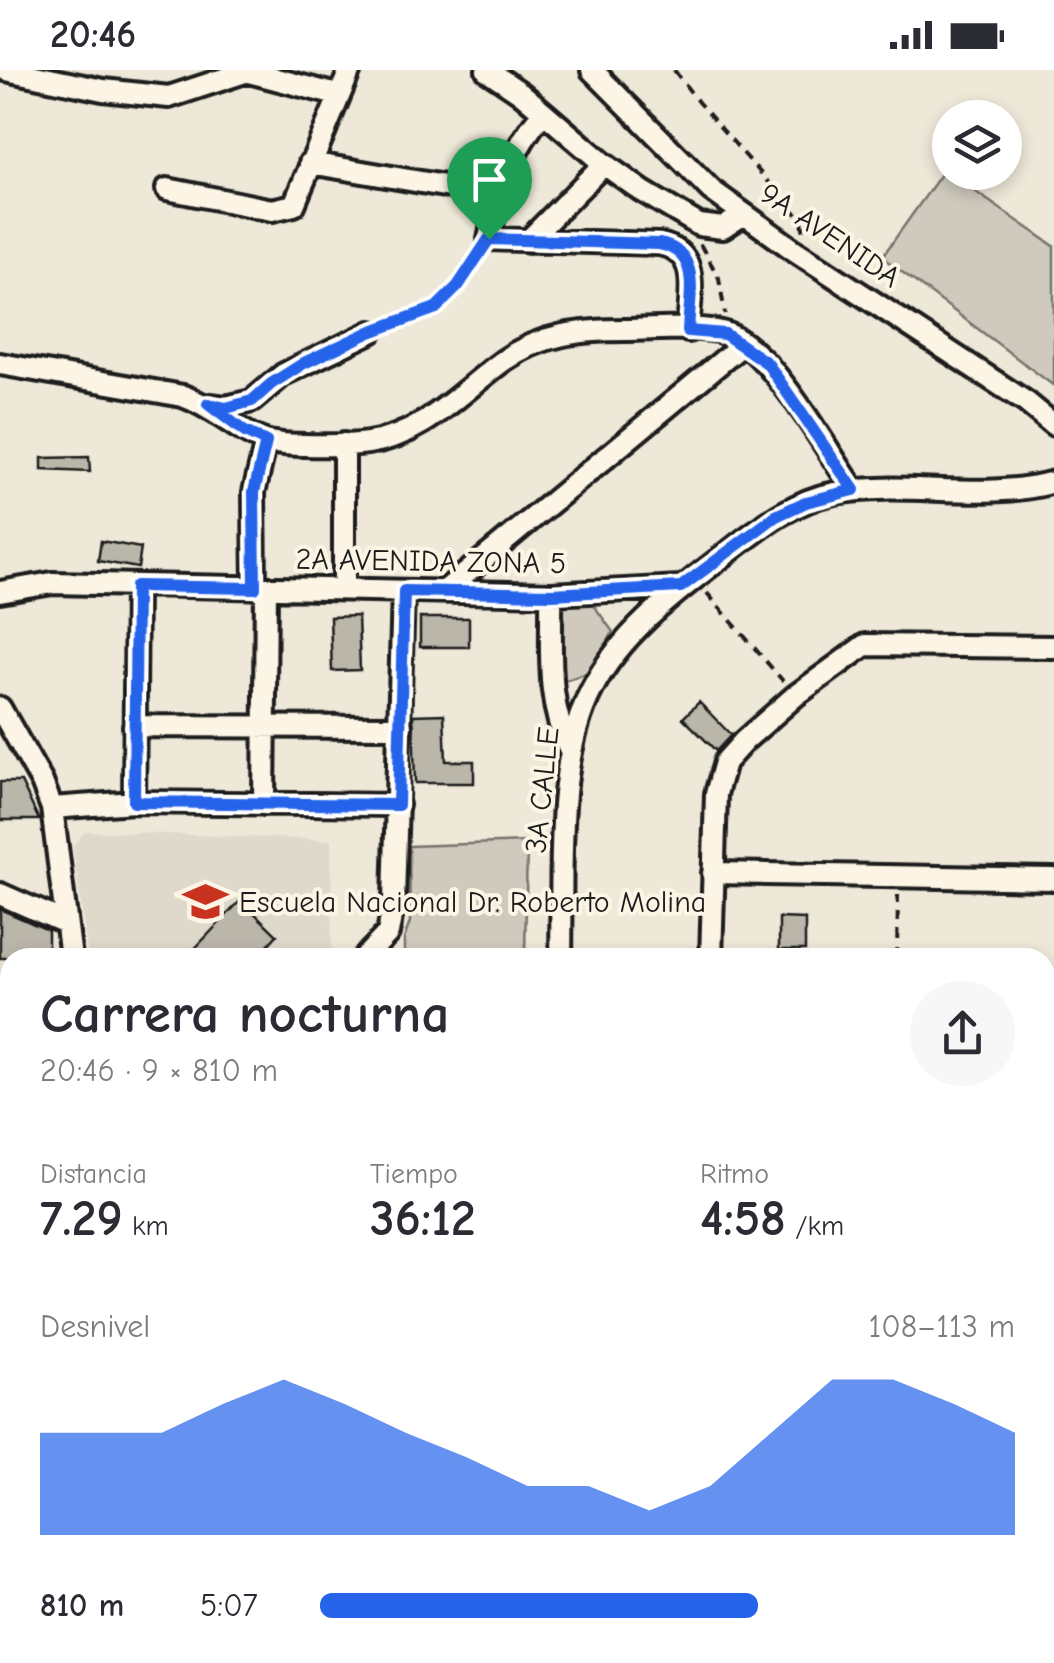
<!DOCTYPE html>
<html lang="es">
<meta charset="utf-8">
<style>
body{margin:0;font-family:"Comic Neue",sans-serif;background:#f7f7f7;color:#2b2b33;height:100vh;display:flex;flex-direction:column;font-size:38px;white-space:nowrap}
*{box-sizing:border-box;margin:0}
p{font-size:32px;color:#7c7c81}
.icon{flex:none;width:55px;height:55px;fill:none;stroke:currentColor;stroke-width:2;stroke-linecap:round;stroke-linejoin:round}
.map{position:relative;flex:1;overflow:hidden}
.details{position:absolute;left:0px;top:878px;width:1055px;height:718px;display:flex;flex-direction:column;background:#fff;border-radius:30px 30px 0 0;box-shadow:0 5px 15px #0003}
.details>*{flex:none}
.controls{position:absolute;left:932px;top:30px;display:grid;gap:20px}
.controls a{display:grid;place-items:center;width:90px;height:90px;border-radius:50%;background:#fff;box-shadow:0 5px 15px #0003;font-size:50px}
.pin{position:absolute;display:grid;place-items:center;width:85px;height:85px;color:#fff;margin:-102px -42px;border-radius:50% 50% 50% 0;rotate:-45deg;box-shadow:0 0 10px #0007}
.pin .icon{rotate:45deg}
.round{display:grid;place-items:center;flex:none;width:105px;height:105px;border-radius:52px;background:#f7f7f7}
.summary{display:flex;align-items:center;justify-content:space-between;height:170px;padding:0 40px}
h1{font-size:55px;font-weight:700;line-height:75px}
.stats{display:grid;grid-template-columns:repeat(3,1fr);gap:15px;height:170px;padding:10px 40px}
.stats div{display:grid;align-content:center}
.stats b{font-size:50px;font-weight:700}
.stats small{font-size:28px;font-weight:400}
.stats p{font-size:28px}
.chart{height:280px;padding:20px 40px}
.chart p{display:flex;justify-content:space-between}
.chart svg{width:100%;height:180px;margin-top:10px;fill:#2563eb;opacity:.7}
ul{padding:0 40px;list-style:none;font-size:32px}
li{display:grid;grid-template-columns:160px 120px 1fr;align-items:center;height:75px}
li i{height:25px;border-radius:12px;background:#2563eb}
.status{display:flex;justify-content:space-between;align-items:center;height:70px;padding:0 50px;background:#fff;direction:ltr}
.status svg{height:28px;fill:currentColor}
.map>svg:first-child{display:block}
.built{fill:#ded9cb}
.green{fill:#cfcabd;stroke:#76736c;stroke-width:2.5}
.building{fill:#bab6aa;stroke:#1c1c1c;stroke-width:2.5}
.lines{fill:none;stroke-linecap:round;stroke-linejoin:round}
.minor-casing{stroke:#1c1c1c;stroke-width:28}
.path{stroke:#1c1c1c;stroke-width:4;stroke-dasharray:10 8;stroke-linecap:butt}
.minor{stroke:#fcf5e5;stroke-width:20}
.route-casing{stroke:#fff;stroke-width:20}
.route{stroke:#2563eb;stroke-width:12}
.labels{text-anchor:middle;stroke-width:8;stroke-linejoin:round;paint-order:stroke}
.street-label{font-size:30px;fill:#1c1c1c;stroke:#fcf5e5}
.poi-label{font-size:30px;fill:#1c1c1c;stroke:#fcf5e5;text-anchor:start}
</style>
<div class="status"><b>20:46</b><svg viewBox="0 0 49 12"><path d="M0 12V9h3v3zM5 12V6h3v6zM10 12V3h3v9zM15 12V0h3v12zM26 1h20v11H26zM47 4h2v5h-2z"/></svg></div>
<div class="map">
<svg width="1054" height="1593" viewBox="0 0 1054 1593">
<rect width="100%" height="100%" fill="#eee8d9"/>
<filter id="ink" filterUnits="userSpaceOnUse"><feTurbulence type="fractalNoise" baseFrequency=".01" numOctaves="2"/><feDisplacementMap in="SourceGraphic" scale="20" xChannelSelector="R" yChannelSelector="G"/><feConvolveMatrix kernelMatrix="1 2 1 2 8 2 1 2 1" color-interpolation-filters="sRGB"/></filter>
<g filter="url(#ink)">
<path class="built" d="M85 761 331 770 332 887H88L73 777Z
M1045 976H1054V1569L1045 1573Z
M675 1585H1013L999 1593H675Z"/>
<path class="green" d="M944 100 1054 176V316L882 187Z
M562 530H590L613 562 591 602 560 612Z
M527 772 525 887H404V869L410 852 409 776Z"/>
<path class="building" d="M89 387 90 402 42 400V388Z
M101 471 141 478 138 498 98 491Z
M358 546 360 600 332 601 330 547Z
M420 548H469V577H420Z
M699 632 731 665 716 681 683 648Z
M444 644 446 691H474V713H415L413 645Z
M0 712H21L39 750H0Z
M241 830 277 865 256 888H186Z
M0 839 48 860V888H0Z
M779 848 805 849V880H779Z"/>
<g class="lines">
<defs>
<path id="minor" d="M6 0 103 20 169 27 245 2
M241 0 337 25
M487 0 521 23 604 94 642 121 699 155 723 158 744 144
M592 0 711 120 794 180 1026 332 1054 355
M543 43C511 79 498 122 489 169L659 174C703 182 689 226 688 261
M310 93 497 125
M167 119 272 140 294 135 350 0
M528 171 604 94
M0 294 183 326C216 338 233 359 262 370 279 377 348 376 368 373 425 365 459 323 503 291 541 264 580 260 626 260 654 260 699 255 725 263 771 278 826 379 854 420
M210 335 226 337 252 331 284 304 371 262
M255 518 254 422 266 372
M344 519V374
M446 520 743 274
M0 522 52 513 551 524 681 517
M551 524C552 577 545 633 571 682
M0 638 42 712 52 738 71 888
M134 656 401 657
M134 732 136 516
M264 734 266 519
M52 738 134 732 398 735
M713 803 1054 809
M0 824 66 853
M364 888 388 863 394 831 403 521
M561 888C563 806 554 691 592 619 620 565 671 526 718 490 754 463 790 431 835 423 908 410 982 432 1054 412
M711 888 716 724 725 692 744 671 795 626 865 575 1054 577
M1045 953H1054
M0 987 10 984
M1045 1004 1054 1010
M0 1277 10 1284
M0 1412 10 1408
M1045 1469 1054 1462
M171 1585 175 1593
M484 1585V1593
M317 1593V1585
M640 1593V1585
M657 1593 658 1585
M784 1593 792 1585
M1037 1593 1054 1583"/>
</defs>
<use href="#minor" class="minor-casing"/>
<path class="path" d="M674 0 698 32 802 150 804 164
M700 174 719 208 725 244
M389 255C443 237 449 231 480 184
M707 523 783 611
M897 888 898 825"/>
<use href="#minor" class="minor"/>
</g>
</g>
<g class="lines" filter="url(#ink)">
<defs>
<path id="route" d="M489 169 659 174C703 182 689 226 688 261L725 264 767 293 854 420 806 432 776 446 681 517 552 524 404 521 398 735 134 732 136 516 255 518 254 422 266 372 245 362 208 334 226 338 252 331 271 314 304 293 370 262 436 238 458 216Z"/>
</defs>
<use href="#route" class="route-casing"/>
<use href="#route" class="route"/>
</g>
<defs>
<symbol id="school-bare" viewBox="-9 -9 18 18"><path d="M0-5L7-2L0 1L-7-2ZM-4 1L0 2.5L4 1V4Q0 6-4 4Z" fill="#c8321e" stroke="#fcf5e5" stroke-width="2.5" paint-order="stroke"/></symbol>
</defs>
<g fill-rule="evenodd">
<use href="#school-bare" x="174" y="800" width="63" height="63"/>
</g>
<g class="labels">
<g class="street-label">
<text transform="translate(830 165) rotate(34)" y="10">9A AVENIDA</text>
<text transform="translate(431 491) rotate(1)" y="10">2A AVENIDA ZONA 5</text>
<text transform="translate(542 720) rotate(-84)" y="10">3A CALLE</text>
</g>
<g class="poi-label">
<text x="239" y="842">Escuela Nacional Dr. Roberto Molina</text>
</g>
</g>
</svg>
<div class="controls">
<a><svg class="icon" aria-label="layers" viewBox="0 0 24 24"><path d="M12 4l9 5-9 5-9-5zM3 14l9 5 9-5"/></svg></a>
</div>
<div class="pin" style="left:489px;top:169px;background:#1e9e55"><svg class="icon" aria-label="arrive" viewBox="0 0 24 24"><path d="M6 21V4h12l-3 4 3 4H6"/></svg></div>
<section class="details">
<div class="summary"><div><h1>Carrera nocturna</h1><p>20:46 · 9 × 810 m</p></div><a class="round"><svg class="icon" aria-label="share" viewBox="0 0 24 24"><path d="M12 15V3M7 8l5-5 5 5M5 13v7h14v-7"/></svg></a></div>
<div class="stats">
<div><p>Distancia</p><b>7.29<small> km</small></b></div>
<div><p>Tiempo</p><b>36:12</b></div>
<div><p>Ritmo</p><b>4:58<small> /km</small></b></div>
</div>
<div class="chart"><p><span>Desnivel</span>108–113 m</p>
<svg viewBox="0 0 160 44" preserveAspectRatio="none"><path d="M0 44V19L10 19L20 19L30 12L40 6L50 12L60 19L70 25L80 32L90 32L100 38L110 32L120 19L130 6L140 6L150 12L160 19V44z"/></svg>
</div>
<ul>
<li><b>810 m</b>5:07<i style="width:63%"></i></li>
</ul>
</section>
</div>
